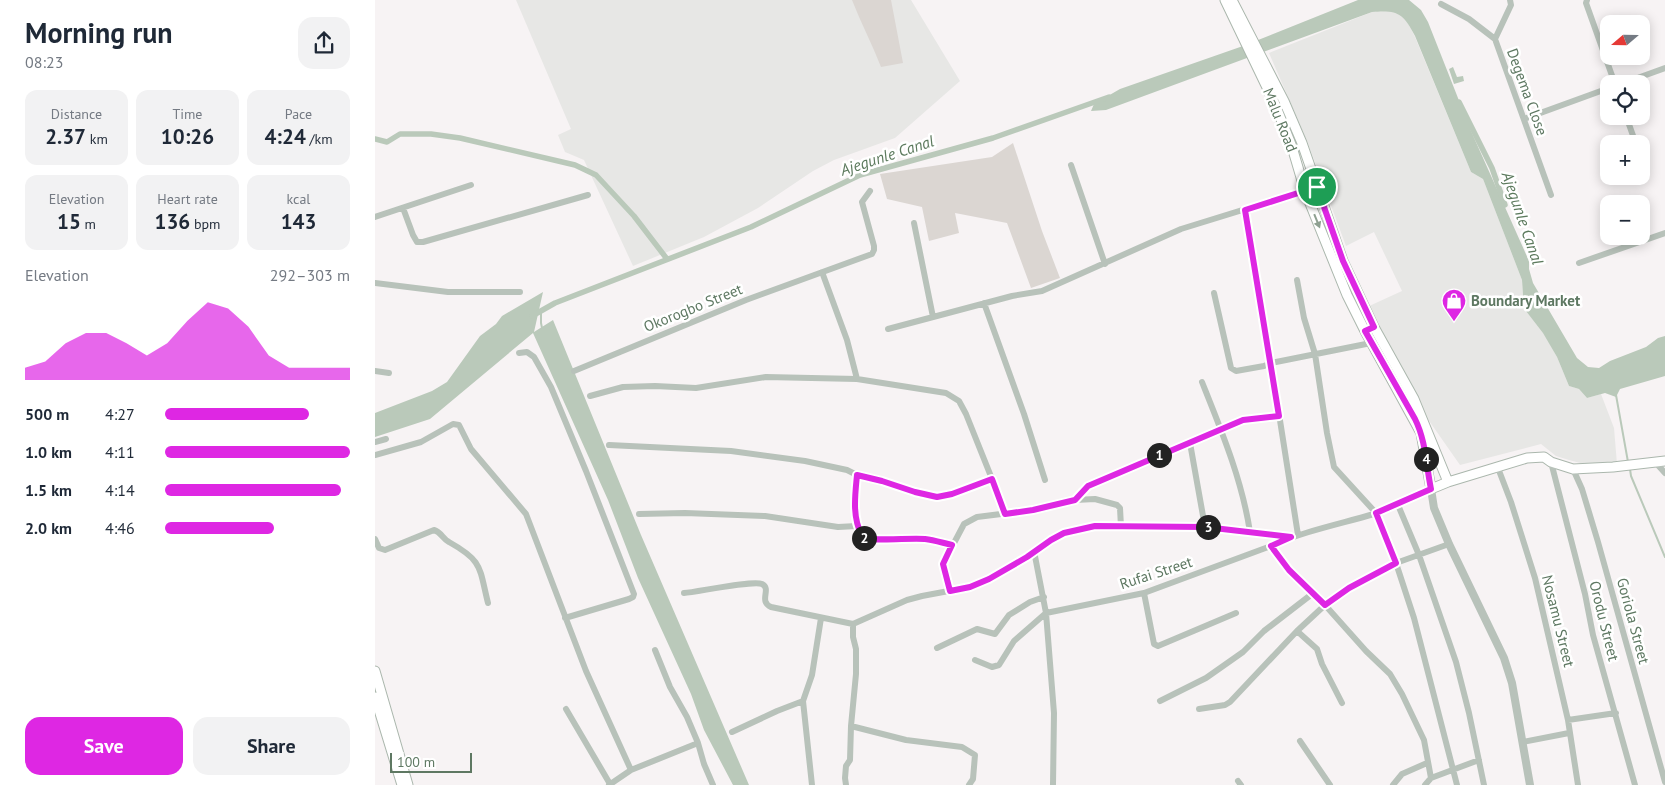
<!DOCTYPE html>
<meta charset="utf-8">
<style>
body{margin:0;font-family:"PT Sans",sans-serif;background:#f2f2f3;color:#1f2937;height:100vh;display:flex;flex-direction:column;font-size:19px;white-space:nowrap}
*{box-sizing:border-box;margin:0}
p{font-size:16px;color:#747a83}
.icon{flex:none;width:28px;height:28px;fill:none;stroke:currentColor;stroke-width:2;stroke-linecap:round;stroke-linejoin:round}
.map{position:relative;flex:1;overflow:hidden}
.drawer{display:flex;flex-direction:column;background:#fff;width:375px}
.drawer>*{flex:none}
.needle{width:32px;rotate:250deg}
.fabs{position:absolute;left:1225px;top:15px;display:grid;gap:10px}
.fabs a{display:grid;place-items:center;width:50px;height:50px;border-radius:10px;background:#fff;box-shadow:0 2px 12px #0003;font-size:25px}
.scale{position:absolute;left:15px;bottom:12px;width:82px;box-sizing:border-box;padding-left:5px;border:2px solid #5e7862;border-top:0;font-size:14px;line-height:18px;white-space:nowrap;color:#5e7862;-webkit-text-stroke:4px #fff;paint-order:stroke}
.pin{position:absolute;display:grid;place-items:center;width:42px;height:42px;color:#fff;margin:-21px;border:2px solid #fff;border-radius:50%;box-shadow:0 1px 5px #0007}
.km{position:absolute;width:25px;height:25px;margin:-12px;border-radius:50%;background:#222;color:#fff;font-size:14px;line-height:25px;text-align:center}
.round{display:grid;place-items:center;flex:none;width:52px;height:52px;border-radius:15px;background:#f2f2f3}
.overview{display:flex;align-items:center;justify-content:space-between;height:85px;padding:0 25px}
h1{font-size:28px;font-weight:600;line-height:38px}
.figures{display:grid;grid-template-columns:repeat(3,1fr);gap:8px;height:85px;padding:5px 25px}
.figures div{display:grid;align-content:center;border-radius:12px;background:#f2f2f3;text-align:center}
.figures b{font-size:21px;font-weight:600}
.figures small{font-size:14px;font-weight:400}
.figures p{font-size:14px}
.chart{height:140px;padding:10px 25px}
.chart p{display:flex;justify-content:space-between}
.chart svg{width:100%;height:90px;margin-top:5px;fill:#de27e3;opacity:.7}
.primary-button{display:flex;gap:10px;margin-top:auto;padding:10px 25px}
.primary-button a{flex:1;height:58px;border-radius:15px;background:#de27e3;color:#fff;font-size:20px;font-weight:600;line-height:58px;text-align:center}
.primary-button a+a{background:#f2f2f3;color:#1f2937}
ul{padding:0 25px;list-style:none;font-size:16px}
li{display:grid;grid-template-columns:80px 60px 1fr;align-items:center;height:38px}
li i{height:12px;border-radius:6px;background:#de27e3}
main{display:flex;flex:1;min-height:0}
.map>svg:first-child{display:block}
.built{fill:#e7e7e5}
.green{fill:#dbd6d2}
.water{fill:#bac9ba}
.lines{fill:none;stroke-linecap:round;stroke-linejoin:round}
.stream{stroke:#bac9ba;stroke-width:2}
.canal{stroke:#bac9ba;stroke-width:5.5}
.secondary-casing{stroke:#abb7ad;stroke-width:11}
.minor{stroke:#b8c2ba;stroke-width:6}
.tertiary{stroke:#b8c2ba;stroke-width:8}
.secondary{stroke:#fff;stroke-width:9}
.oneway{fill:#8ea091}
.route-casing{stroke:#fff;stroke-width:10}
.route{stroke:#de27e3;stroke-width:6}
.labels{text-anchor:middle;stroke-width:5;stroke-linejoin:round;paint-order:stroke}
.street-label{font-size:15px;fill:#5e7862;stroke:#fff}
.poi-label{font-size:15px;font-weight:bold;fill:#5e7862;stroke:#fff;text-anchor:start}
.water-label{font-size:16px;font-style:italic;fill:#5c7a5d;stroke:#fff}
</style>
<main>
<section class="drawer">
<div class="overview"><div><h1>Morning run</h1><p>08:23</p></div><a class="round"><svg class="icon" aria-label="share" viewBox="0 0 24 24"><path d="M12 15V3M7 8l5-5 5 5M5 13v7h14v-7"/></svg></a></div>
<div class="figures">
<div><p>Distance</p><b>2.37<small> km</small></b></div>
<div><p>Time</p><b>10:26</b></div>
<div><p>Pace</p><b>4:24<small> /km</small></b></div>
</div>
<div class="figures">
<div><p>Elevation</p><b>15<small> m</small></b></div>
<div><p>Heart rate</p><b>136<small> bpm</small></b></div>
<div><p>kcal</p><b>143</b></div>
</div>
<div class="chart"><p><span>Elevation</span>292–303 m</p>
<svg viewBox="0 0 160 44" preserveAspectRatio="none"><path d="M0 44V38L10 35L20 26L30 21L40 21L50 26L60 32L70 26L80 15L90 6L100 9L110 18L120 32L130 38L140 38L150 38L160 38V44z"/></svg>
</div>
<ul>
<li><b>500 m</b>4:27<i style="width:78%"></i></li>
<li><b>1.0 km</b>4:11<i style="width:100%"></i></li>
<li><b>1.5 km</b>4:14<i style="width:95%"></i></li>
<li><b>2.0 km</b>4:46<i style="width:59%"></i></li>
</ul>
<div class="primary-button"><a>Save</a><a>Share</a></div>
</section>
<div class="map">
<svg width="1290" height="785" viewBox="0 0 1290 785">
<rect width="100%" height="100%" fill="#f7f3f4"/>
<path class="built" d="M141 0H536L585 81 520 138 459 160 438 171 383 208 329 237 258 266 209 160 190 152 183 135 196 129Z
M1012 11 1022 12 1031 19 1040 37 1096 172 1108 179 1147 280 1148 295 1182 357 1194 386 1204 389 1212 398 1226 394 1239 428 1242 464H1209L1194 460 1181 456 1166 444 1085 465 1043 405 992 307 1027 291 999 232 971 246 932 141 894 53 997 12Z"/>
<path class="green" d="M477 0H516L528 63 506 67C497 44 486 23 477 0Z
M638 143 667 231 685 278 656 288 632 223 580 213 584 233 554 241 547 207 512 199 505 174 617 157Z"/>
<path class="water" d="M983 0H1034L1046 10 1053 22 1096 131 1154 261V269L1158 283 1202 358 1213 367 1224 368 1235 361 1271 347 1283 338 1290 336V376L1245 389 1241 397 1230 393 1212 398 1204 389 1194 386 1182 357 1168 333 1151 311 1148 295 1147 280 1108 179 1096 172 1040 36C1028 13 1023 10 997 12L731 110 716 111 719 104 745 89 868 46Z
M1078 67 1082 77 1088 76 1089 81 1079 84 1074 69Z
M168 292 159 332 178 320 266 535 374 785H358L329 730 316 694 263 578 233 500 158 333 55 419 0 437V413L57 391 72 382 105 336 121 324 127 316Z"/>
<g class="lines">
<path class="stream" d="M166 310V323L167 328
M1241 395 1253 462
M1255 469 1256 476 1290 557"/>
<path class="canal" d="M1084 102 1117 168 1130 205
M0 139 12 142 25 134H56L85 138 200 165 221 175 259 216 292 259
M157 316 180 303 376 227 485 175 618 138 734 97"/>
<defs>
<path id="secondary" d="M850 0 899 102 917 147 930 191 972 295 990 331 1046 433 1056 489 1073 482 1152 458 1169 457 1176 462 1198 469 1238 467 1290 461
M857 0 909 101 927 143 968 261 999 327 1039 399 1073 482
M0 671 33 785
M0 697 27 785"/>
</defs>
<use href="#secondary" class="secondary-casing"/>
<path class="minor" d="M1135 0 1136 5 1120 39 1176 195
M1212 0 1211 3 1240 84
M1066 4 1094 19 1120 39
M1246 84 1290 68
M1251 116 1261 144
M1149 119 1234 88
M696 165 730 264
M28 208 38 235 42 242H48L213 195
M870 210 896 363 923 535
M0 217 96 185
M539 223 558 317
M1204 263 1290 233
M447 272 472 340 482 379
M922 280 929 318 940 354 952 433 959 467 1001 513 1021 563 1039 618 1082 785
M0 283 73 292H145
M839 293 856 368 861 371 889 366 896 363 996 343
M609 303 649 414 670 480
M513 329 637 296 667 291 806 229 942 187
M144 353 152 352 159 357 176 387 211 471 259 594 258 597 254 599 190 618
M0 371 14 373
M199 371 371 300 497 254 499 250V246L487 202 495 191
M827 382C847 432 867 480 875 532
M215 396 248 387 280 386 321 388 391 377 482 379 571 393 584 401 591 414 631 514
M0 442 11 439
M815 443 830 527
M234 445 356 451 430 461 472 470 482 475 507 481 540 492 562 497 577 494 617 479
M0 455 46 442 78 424 84 425 96 449 151 514 211 671 256 770
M1176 462 1210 594 1218 635 1260 785
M1281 463 1290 473
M1123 468 1136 502 1160 578 1193 720 1203 785
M1198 469 1207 489 1223 542 1290 782
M482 475C480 496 477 517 487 537 498 543 521 537 534 538 549 538 563 542 577 545
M700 500 713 486 765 463 846 430C865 419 882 417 904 416
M1023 505 1044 555 1081 662 1094 713 1109 785
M264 514 310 513 390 516 463 527 482 526
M0 539 4 548 10 550 59 530C66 532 68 539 74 542 108 561 104 567 113 603
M896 546 914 570 950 605 991 651 1015 674 1027 694 1049 740 1056 778
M659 551 671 613 679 713 678 785
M575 591 568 564 589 524 602 517 658 510 700 500 720 499 742 505 745 508 746 527
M309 593C322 592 378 580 387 584 397 589 383 601 396 607L478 624 532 600 547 596 595 587 614 579 637 567 676 540 689 533 720 526 830 527 916 537
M769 593 779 644 783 646 861 613
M922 631 942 649 947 664 967 703
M562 648 602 629 620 634 634 615 655 602 669 597
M280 650 295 687 312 717 323 743 329 764 338 785
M600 660 617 667 624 665 639 641 671 613 769 593 896 546C929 531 965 524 999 514 1019 508 1037 498 1056 489
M428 701 437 785
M785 701 831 678 868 652 889 631 937 594
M191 709 235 784
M824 709 850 705 855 702 922 631 950 605 974 588 1021 563 1074 544
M1193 720 1241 713
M476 726 531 740 587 747 600 755 598 779 594 785
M357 732 402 711 428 701 437 675 446 618
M925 741 955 785
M1148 742 1194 733
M863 781 866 785
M234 785 256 770 323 743
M471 785 470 778 471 766 475 760 476 726 481 674V649L478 637V624
M1018 785 1027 774 1052 763
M1050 785 1056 778 1104 760"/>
<path class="tertiary" d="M1056 489 1059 508 1074 544 1129 658 1137 683 1155 785"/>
<use href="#secondary" class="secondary"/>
</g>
<defs><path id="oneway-solid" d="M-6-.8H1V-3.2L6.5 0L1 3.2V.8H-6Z" transform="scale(1.25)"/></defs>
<use class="oneway" href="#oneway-solid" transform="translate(942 221) rotate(68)"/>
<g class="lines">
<defs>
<path id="route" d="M942 187 968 261 999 327 990 331 1040 419C1051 441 1051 465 1056 489L1001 513 1021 563 974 588 950 605 914 570 896 546 916 537 830 527 720 526 689 533 676 540 652 557 614 579 595 587 575 591 568 564 577 545C568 543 559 540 550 539 535 537 497 543 487 536 477 517 480 496 482 475L507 481 540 492 562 497 577 494 617 479 630 514 658 510 700 500 713 486 868 420 904 416 870 210Z"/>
</defs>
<use href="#route" class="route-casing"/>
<use href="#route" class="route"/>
</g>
<defs>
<symbol id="shop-pin" viewBox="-11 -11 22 30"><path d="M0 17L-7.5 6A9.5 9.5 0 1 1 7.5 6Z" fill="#de27e3" stroke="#fff"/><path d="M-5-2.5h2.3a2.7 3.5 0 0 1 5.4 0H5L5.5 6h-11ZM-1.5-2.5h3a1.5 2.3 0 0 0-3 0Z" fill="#fff"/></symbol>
</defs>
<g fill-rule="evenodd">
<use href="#shop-pin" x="1065" y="287" width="28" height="38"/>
</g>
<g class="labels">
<g class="street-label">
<text transform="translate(1152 92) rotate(70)" y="5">Degema Close</text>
<text transform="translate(905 120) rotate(68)" y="5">Malu Road</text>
<text transform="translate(318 308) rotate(-22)" y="5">Okorogbo Street</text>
<text transform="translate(781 573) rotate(-18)" y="5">Rufai Street</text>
<text transform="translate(1183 621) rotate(76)" y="5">Nosamu Street</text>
<text transform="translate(1229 621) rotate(76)" y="5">Orodu Street</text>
<text transform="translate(1258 621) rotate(75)" y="5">Goriola Street</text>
</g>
<g class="poi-label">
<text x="1096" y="306">Boundary Market</text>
</g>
<g class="water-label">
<text transform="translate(512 155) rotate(-18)" y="6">Ajegunle Canal</text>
<text transform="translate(1148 218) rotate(71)" y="6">Ajegunle Canal</text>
</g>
</g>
</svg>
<div class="fabs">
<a><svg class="needle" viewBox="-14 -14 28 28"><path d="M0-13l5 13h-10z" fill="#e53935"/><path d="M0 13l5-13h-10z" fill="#747a83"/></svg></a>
<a><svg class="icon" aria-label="locate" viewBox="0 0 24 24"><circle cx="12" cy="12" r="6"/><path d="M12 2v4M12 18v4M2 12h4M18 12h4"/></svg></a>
<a>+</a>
<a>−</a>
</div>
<div class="scale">100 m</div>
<div class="pin" style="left:942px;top:187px;background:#1e9e55"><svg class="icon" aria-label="arrive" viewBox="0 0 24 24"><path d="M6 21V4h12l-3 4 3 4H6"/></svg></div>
<b class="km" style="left:784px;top:455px">1</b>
<b class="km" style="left:489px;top:538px">2</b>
<b class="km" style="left:833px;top:527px">3</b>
<b class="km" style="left:1051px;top:459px">4</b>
</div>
</main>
